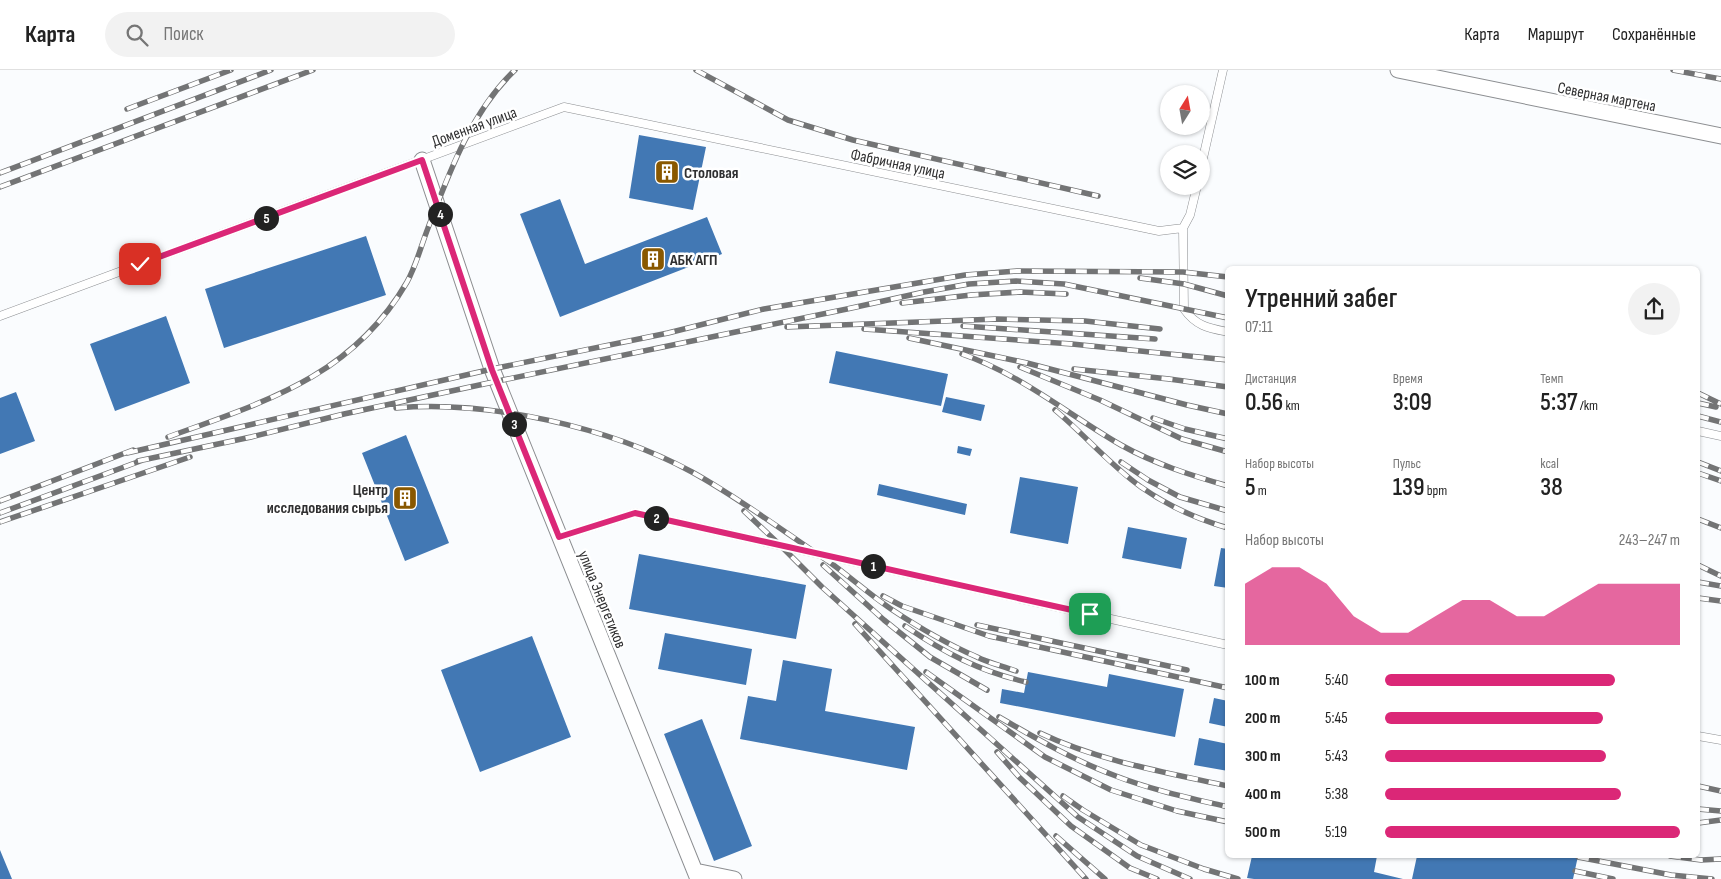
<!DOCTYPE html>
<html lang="ru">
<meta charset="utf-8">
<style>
body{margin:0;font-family:"Sofia Sans Condensed",sans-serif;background:#f2f2f2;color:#222;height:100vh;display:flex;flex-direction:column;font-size:19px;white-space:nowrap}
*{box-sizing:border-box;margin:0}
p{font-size:16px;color:#767676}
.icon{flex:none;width:28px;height:28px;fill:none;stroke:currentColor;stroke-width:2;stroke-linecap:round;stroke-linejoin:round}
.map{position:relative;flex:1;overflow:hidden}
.details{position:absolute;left:1225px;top:196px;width:475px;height:592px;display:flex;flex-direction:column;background:#fff;border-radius:8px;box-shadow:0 1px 4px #0004}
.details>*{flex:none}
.needle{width:32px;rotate:11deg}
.controls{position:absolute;left:1160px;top:15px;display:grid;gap:10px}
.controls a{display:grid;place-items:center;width:50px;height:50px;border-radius:50%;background:#fff;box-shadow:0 1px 4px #0004;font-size:25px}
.pin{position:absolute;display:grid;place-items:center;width:42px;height:42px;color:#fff;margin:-21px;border-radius:10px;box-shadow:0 2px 8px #0006}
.km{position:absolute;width:25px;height:25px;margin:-12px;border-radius:50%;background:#222;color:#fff;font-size:14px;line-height:25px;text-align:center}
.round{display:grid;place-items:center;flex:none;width:52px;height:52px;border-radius:26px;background:#f2f2f2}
.headline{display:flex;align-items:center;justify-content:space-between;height:85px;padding:0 20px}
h1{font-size:28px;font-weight:600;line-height:38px}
.metrics{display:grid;grid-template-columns:repeat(3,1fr);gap:8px;height:85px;padding:5px 20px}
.metrics div{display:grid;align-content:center}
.metrics b{font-size:25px;font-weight:600}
.metrics small{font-size:14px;font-weight:400}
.metrics p{font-size:14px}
.chart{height:140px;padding:10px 20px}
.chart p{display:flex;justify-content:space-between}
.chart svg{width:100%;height:90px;margin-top:5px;fill:#db2777;opacity:.7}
ul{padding:0 20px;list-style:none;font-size:16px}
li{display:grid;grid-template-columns:80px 60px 1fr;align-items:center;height:38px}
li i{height:12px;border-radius:6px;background:#db2777}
header{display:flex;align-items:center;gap:30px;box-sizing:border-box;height:70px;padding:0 25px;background:#fff;border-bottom:1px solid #e0e0e0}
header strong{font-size:24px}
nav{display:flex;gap:28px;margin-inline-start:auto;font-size:18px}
.search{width:350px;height:45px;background:#f2f2f2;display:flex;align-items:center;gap:12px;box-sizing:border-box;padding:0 18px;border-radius:28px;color:#767676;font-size:19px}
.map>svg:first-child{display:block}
.building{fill:#4278b4}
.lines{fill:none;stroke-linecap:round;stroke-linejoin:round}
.lane-casing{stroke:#8c8e91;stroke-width:9}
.street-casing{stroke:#8c8e91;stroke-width:17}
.lane{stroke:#fff;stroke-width:8}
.street{stroke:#fff;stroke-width:15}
.rail-casing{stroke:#737475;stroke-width:5.5}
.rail{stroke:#fff;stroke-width:4;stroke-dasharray:11;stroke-linecap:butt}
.route-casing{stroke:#fff;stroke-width:10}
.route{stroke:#db2777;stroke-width:6}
.labels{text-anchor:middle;stroke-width:5;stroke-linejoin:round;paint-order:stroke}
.street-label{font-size:16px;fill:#303031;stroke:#fff}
.poi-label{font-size:16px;font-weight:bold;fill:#303031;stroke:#fff;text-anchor:start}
</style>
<header>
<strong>Карта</strong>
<div class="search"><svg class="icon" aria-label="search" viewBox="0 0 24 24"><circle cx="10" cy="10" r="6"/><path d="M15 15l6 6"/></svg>Поиск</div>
<nav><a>Карта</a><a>Маршрут</a><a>Сохранённые</a></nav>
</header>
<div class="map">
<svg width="1721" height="809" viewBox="0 0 1721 809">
<rect width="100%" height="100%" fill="#fafcfe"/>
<path class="building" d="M639 65 706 77 693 140 629 128Z
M560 129 585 194 707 147 722 184 560 247 520 144Z
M366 166 386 225 224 278 205 219Z
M166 246 190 313 115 341 90 274Z
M836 281 948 304 941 336 829 313Z
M16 322 35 371 0 384V328Z
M946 327 985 335 981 351 942 342Z
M406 365 449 473 405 491 362 383Z
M958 376 972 379 970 386 957 383Z
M1020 407 1078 417 1068 474 1010 463Z
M879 414 967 434 965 445 877 425Z
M1128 457 1187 468 1181 499 1122 488Z
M1221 478 1228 479V518L1214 516Z
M639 484 806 515 796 569 629 539Z
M665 563 752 579 746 615 658 599Z
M532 566 571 667 480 702 441 600Z
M783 590 832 599 825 641 915 657 907 700 740 669 748 626 776 631Z
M1028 602 1107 617 1109 604 1184 619 1175 667 1000 633 1002 619 1024 623Z
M1214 628 1228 631V657L1209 653Z
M702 649 752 776 714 791 664 664Z
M1199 668 1228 674V701L1194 695Z
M0 780 12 809H0Z
M1252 786H1377L1374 802 1403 809H1254L1247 808Z
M1417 786H1578L1573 809H1412Z"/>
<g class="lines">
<defs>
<path id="lane" d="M1201 97 1223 0
M1183 158 1184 239C1196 256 1208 258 1228 262
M0 246 564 37 1159 161 1183 158 1190 145 1197 116
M1698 361 1721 366
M559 467 635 443 1228 575
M1698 666 1721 670"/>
<path id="street" d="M1398 0 1721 66
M422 90 492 299 698 809
M695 801 734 809"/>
</defs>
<use href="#lane" class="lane-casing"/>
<use href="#street" class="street-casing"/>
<use href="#lane" class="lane"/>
<use href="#street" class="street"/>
<defs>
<path id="rail" d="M696 0 788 50 853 70 1098 126
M1673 0 1721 9
M127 39 231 0
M0 103 271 0
M0 117 313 0
M1140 208 1184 214 1228 226
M902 233 971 225 1020 222 1066 224
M963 256 1155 269
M787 257 997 249 1085 251 1160 259
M864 259 1072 274 1228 290
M909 268 1027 293 1187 335 1228 344
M962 284C1020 304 1069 345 1121 375 1155 394 1190 405 1228 416
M1020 297 1100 330 1182 369 1228 382
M1074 299 1169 309 1228 317
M1698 323 1721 334
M1698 333 1716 337
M396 338C489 330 609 357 692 402 739 428 783 461 828 491 849 506 869 524 891 539 918 557 947 574 977 587 989 593 1003 596 1016 601
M1055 340C1085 365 1110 395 1141 417 1168 436 1197 449 1228 458
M1698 346 1721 352
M1153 348 1185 359 1228 369
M168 367C264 332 352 307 407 212 416 196 421 176 428 158 449 103 471 42 515 0
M127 383 492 299 668 263 764 239 965 205 1017 201 1183 202 1228 207
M138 391 251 367 344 344 498 311 847 239 924 222 969 214 1016 211 1064 214 1228 248
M1121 392 1148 410 1180 427 1228 441
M1698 392 1721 401
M1698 403 1721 411
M0 431 133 380
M744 441 781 476 822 517 1078 747 1137 786 1190 809
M0 443 143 390
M1698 449 1721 458
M0 452 190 387
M823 495 884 550 930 587 987 620
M1698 495 1721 506
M1698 512 1721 516
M883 526 902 536 989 566 1228 618
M1698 528 1721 531
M855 554 1086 809
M977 555 1187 600
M905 556C945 583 979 601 1026 612
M926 602 1045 687 1111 720 1177 741 1228 752
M999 647C1037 669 1075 691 1116 706 1152 720 1190 728 1228 737
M1040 663C1099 691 1164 702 1228 716
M997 682 1019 707 1071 756 1130 798 1157 809
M1698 716 1721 721
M1063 726 1083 740 1141 775 1204 799 1238 809
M1698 739 1721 741
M1698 753 1721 750
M1056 766 1105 809
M1670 786 1701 790 1721 789
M1578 787 1671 805 1712 809
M1575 801 1613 809"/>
</defs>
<use href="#rail" class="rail-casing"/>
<use href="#rail" class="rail"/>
</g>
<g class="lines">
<defs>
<path id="route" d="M140 194 422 90 492 300 559 467 635 443 1090 544"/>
</defs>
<use href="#route" class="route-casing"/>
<use href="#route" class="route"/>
</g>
<defs>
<symbol id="building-square" viewBox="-11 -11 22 22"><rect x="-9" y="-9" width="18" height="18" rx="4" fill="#895800" stroke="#fff"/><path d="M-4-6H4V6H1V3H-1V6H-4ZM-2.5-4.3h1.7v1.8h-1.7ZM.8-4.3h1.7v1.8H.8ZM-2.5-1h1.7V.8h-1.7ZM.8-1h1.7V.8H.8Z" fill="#fff"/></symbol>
</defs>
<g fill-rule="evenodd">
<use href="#building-square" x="653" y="88" width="28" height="28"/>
<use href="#building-square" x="639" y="175" width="28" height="28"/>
<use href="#building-square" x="391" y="414" width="28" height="28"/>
</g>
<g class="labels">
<g class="street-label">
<text transform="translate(1607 26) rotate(11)" y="6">Северная мартена</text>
<text transform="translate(474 56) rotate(-20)" y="6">Доменная улица</text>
<text transform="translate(898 93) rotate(12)" y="6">Фабричная улица</text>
<text transform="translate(603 529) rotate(68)" y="6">улица Энергетиков</text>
</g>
<g class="poi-label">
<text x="684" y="108">Столовая</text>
<text x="670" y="195">АБК АГП</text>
<text x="388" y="425" text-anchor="end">Центр<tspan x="388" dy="18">исследования сырья</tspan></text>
</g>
</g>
</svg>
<div class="controls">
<a><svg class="needle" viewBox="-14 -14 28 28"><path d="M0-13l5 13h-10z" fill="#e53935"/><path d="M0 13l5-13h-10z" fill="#767676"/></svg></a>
<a><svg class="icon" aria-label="layers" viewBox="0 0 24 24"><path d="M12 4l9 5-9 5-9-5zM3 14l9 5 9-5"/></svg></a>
</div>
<div class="pin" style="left:1090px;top:544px;background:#1e9e55"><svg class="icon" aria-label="arrive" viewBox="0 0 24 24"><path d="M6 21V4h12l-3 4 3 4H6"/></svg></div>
<div class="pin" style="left:140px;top:194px;background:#d93025"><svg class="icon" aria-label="check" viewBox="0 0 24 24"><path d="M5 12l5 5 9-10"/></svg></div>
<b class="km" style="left:873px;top:496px">1</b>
<b class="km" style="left:656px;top:448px">2</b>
<b class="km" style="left:514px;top:354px">3</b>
<b class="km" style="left:440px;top:144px">4</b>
<b class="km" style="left:266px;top:148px">5</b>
<section class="details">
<div class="headline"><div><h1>Утренний забег</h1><p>07:11</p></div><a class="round"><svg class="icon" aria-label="share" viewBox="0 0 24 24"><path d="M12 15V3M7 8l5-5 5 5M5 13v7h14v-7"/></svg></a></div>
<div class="metrics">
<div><p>Дистанция</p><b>0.56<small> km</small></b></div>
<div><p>Время</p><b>3:09</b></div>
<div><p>Темп</p><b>5:37<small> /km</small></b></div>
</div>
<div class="metrics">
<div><p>Набор высоты</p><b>5<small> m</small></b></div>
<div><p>Пульс</p><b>139<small> bpm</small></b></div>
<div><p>kcal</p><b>38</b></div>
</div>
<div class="chart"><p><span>Набор высоты</span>243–247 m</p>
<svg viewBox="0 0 160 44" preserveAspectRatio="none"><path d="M0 44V14L10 6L20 6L30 14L40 30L50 38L60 38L70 30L80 22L90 22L100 30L110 30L120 22L130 14L140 14L150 14L160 14V44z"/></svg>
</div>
<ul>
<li><b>100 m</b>5:40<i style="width:78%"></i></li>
<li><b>200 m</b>5:45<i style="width:74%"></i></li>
<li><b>300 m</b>5:43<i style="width:75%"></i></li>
<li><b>400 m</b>5:38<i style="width:80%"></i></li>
<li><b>500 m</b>5:19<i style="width:100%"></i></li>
</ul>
</section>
</div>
